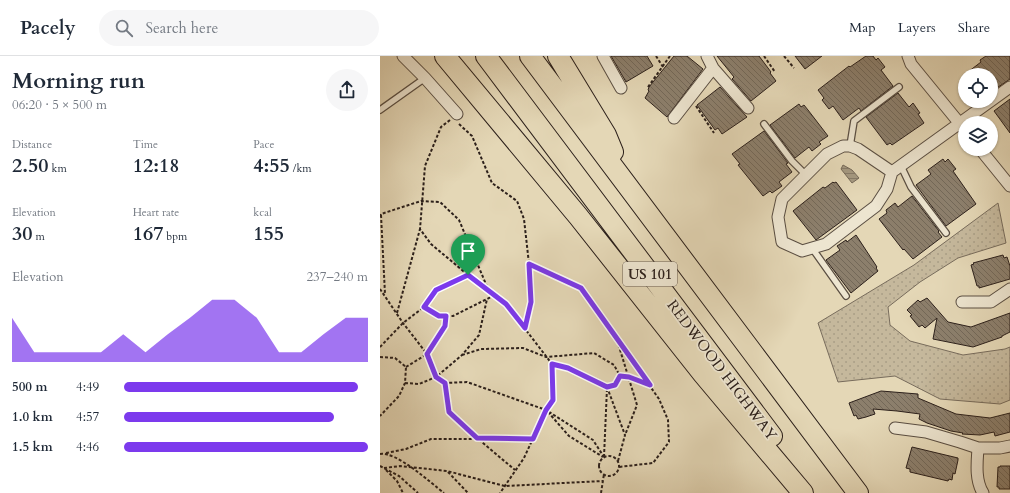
<!DOCTYPE html>
<meta charset="utf-8">
<style>
body{margin:0;font-family:Cardo,serif;background:#f6f6f7;color:#1f2937;height:100vh;display:flex;flex-direction:column;font-size:15px;white-space:nowrap}
*{box-sizing:border-box;margin:0}
p{font-size:13px;color:#747a83}
.icon{flex:none;width:22px;height:22px;fill:none;stroke:currentColor;stroke-width:2;stroke-linecap:round;stroke-linejoin:round}
.map{position:relative;flex:1;overflow:hidden}
.sheet{display:flex;flex-direction:column;background:#fff;width:380px}
.sheet>*{flex:none}
.fabs{position:absolute;left:578px;top:12px;display:grid;gap:8px}
.fabs a{display:grid;place-items:center;width:40px;height:40px;border-radius:50%;background:#fff;box-shadow:0 1px 3px #0004;font-size:20px}
.pin{position:absolute;display:grid;place-items:center;width:34px;height:34px;color:#fff;margin:-41px -17px;border-radius:50% 50% 50% 0;rotate:-45deg;box-shadow:0 0 4px #0007}
.pin .icon{rotate:45deg}
.round{display:grid;place-items:center;flex:none;width:42px;height:42px;border-radius:21px;background:#f6f6f7}
.overview{display:flex;align-items:center;justify-content:space-between;height:68px;padding:0 12px}
h1{font-size:22px;font-weight:600;line-height:30px}
.metrics{display:grid;grid-template-columns:repeat(3,1fr);gap:6px;height:68px;padding:4px 12px}
.metrics div{display:grid;align-content:center}
.metrics b{font-size:20px;font-weight:600}
.metrics small{font-size:11px;font-weight:400}
.metrics p{font-size:11px}
.chart{height:112px;padding:8px 12px}
.chart p{display:flex;justify-content:space-between}
.chart svg{width:100%;height:72px;margin-top:4px;fill:#7c3aed;opacity:.7}
ul{padding:0 12px;list-style:none;font-size:13px}
li{display:grid;grid-template-columns:64px 48px 1fr;align-items:center;height:30px}
li i{height:10px;border-radius:5px;background:#7c3aed}
header{display:flex;align-items:center;gap:24px;box-sizing:border-box;height:56px;padding:0 20px;background:#fff;border-bottom:1px solid #e0e1e3}
header strong{font-size:19px}
nav{display:flex;gap:22px;margin-inline-start:auto;font-size:14px}
.search{width:280px;height:36px;background:#f6f6f7;display:flex;align-items:center;gap:10px;box-sizing:border-box;padding:0 14px;border-radius:22px;color:#747a83;font-size:15px}
main{display:flex;flex:1;min-height:0}
.map>svg:first-child{display:block}
.park{fill:url(#park-dots);stroke:#786c5c}
.water{fill:url(#water-rules);stroke:#756958}
.building{fill:url(#building-back-hatch);stroke:#2c201b}
.lines{fill:none;stroke-linecap:round;stroke-linejoin:round}
.service-casing{stroke:#5a4e42;stroke-width:8}
.minor-casing{stroke:#5a4e42;stroke-width:13}
.motorway-casing{stroke:#2c201b;stroke-width:22}
.path{stroke:#2c201b;stroke-width:2;stroke-dasharray:3 2;stroke-linecap:butt}
.service{stroke:#ede5d0;stroke-width:5.5}
.minor{stroke:#ede5d0;stroke-width:11}
.motorway{stroke:#e4d7b6;stroke-width:20}
.route-casing{stroke:#fff;stroke-width:8}
.route{stroke:#7c3aed;stroke-width:5}
.labels{text-anchor:middle;stroke-width:3.5;stroke-linejoin:round;paint-order:stroke}
.shield{fill:#ede5d0;stroke:#665b51;stroke-width:1}
.shield-label{font-size:14px;font-weight:bold;fill:#2c201b}
.street-label{font-size:15px;fill:#2c201b;stroke:#ede5d0}
</style>
<header>
<strong>Pacely</strong>
<div class="search"><svg class="icon" aria-label="search" viewBox="0 0 24 24"><circle cx="10" cy="10" r="6"/><path d="M15 15l6 6"/></svg>Search here</div>
<nav><a>Map</a><a>Layers</a><a>Share</a></nav>
</header>
<main>
<section class="sheet">
<div class="overview"><div><h1>Morning run</h1><p>06:20 · 5 × 500 m</p></div><a class="round"><svg class="icon" aria-label="share" viewBox="0 0 24 24"><path d="M12 15V3M7 8l5-5 5 5M5 13v7h14v-7"/></svg></a></div>
<div class="metrics">
<div><p>Distance</p><b>2.50<small> km</small></b></div>
<div><p>Time</p><b>12:18</b></div>
<div><p>Pace</p><b>4:55<small> /km</small></b></div>
</div>
<div class="metrics">
<div><p>Elevation</p><b>30<small> m</small></b></div>
<div><p>Heart rate</p><b>167<small> bpm</small></b></div>
<div><p>kcal</p><b>155</b></div>
</div>
<div class="chart"><p><span>Elevation</span>237–240 m</p>
<svg viewBox="0 0 160 44" preserveAspectRatio="none"><path d="M0 44V17L10 38L20 38L30 38L40 38L50 27L60 38L70 27L80 17L90 6L100 6L110 17L120 38L130 38L140 27L150 17L160 17V44z"/></svg>
</div>
<ul>
<li><b>500 m</b>4:49<i style="width:96%"></i></li>
<li><b>1.0 km</b>4:57<i style="width:86%"></i></li>
<li><b>1.5 km</b>4:46<i style="width:100%"></i></li>
</ul>
</section>
<div class="map">
<svg width="630" height="437" viewBox="0 0 630 437">
<defs>
<pattern id="park-dots" width="8" height="8" patternUnits="userSpaceOnUse"><rect width="8" height="8" fill="#c5b89c"/><path d="M2 2h.1M6 6h.1" fill="none" stroke="#a99e86" stroke-width="1.8" stroke-linecap="round"/></pattern>
<pattern id="water-rules" width="6" height="5" patternUnits="userSpaceOnUse"><rect width="6" height="5" fill="#a59981"/><path d="M0 2.5h6" fill="none" stroke="#877c69"/></pattern>
<pattern id="building-back-hatch" width="6" height="6" patternUnits="userSpaceOnUse"><rect width="6" height="6" fill="#8c7f6c"/><path d="M-1 5l2 2M0 0l6 6M5-1l2 2" fill="none" stroke="#736858"/></pattern>
</defs>
<rect width="100%" height="100%" fill="#e4d7b6"/>
<filter id="stains"><feTurbulence type="fractalNoise" baseFrequency=".005" numOctaves="4"/><feColorMatrix values="0 0 0 0 .2 0 0 0 0 .09 0 0 0 0 .02 0 0 0 .5 -.17"/></filter>
<radialGradient id="worn" r=".72"><stop offset=".6" stop-color="#630" stop-opacity="0"/><stop offset="1" stop-color="#630" stop-opacity=".3"/></radialGradient>
<path class="park" d="M618 147 626 187 578 202 540 226 508 251 510 269 530 285 583 299 625 293 630 291V344L620 348 560 343 515 320 458 326 438 267 534 209Z"/>
<path class="water" d="M463 109 472 114 479 122 472 127 461 113Z"/>
<path class="building" d="M231 0H267L273 10 246 26Z
M294 0H307L323 13 287 61 265 42 269 35 268 34 269 31Z
M337 0H379L391 16 390 17 396 25 371 45 352 23 354 21Z
M415 0H442L425 13Z
M486 0H493L496 4 498 2 505 11 501 14 513 30 481 55 479 52 463 64 453 50 449 53 442 44 444 42 438 34 469 10 470 11Z
M606 0H630V23L611 36V19H584L601 6 600 4Z
M340 31 367 61 342 78 338 72 335 74 317 49Z
M518 37 529 51 533 47 540 57 538 58 544 67 512 89 510 87 507 89 486 61Z
M630 43V77L614 55Z
M419 48 421 51 424 49 428 54 448 80 439 86 441 88 432 95 429 91 415 102 390 69Z
M384 75 408 107 406 108 412 116 399 126 402 130 392 137 390 135 383 140 358 109 360 108 352 98Z
M563 103 565 106 568 103 576 113 573 115 596 148 566 170 536 129 551 118 548 114Z
M453 126 454 127 456 126 477 154 436 184 413 155 443 131 445 132Z
M532 140 559 175 558 176 562 181 533 203 524 193 523 194 499 163 507 157 506 154 515 147 518 151Z
M476 179 497 211 496 212 498 215 471 237 446 204 460 194 457 190 466 184 467 186Z
M623 199 624 202 627 201 630 210V223L599 232V230H597L591 209 594 208 593 207Z
M547 242 568 266 591 271 630 257V276L622 280V281L593 291 553 283 557 262 545 272 542 269 539 271 530 260 532 259 527 254 538 244 540 246Z
M501 335 538 338V342L576 358 610 362 630 357V376L615 380 614 376 600 379 582 378 583 377 571 375 547 367 539 363 540 358 517 355 493 353 495 358 486 361 478 363 476 359 474 360 469 347Z
M532 391 578 402V404L575 418 573 417 572 424 569 423 568 425 530 416V413L526 412Z
M620 410H630V433H619V431H617L618 411H620Z"/>
<g class="lines">
<defs>
<path id="service" d="M0 54 45 22
M384 68 412 105 426 119
M470 90 474 65 519 31
M521 110 531 131 566 177
M432 192 466 240"/>
<path id="minor" d="M23 0 45 22 77 58
M223 0 241 32
M327 0 333 12 368 52
M528 0 531 8 585 74
M294 62 333 12
M600 93 630 130
M512 116 478 93 470 90H463L447 98 402 143 398 161 402 186 422 195 446 188 496 150 507 133 512 116 630 31
M582 246H611L630 233
M515 372 546 376 580 386 598 392H620L630 390
M598 392C597 407 595 424 603 437"/>
<path id="motorway" d="M65 0 198 160 323 318 423 437
M106 0 392 380
M150 0 478 437
M178 0 226 79 233 96"/>
</defs>
<use href="#service" class="service-casing"/>
<use href="#minor" class="minor-casing"/>
<use href="#motorway" class="motorway-casing"/>
<path class="path" d="M276 0 283 11
M384 0 395 16
M404 0 414 12
M268 31 290 0
M316 50 334 77
M70 64 61 71 45 110 40 173 51 188 88 219 126 248 172 308 173 344 166 354 144 402 120 437
M79 68 92 80 112 127 137 145 144 163 149 208 151 245 145 272
M1 159 5 238
M0 161 1 158 41 145 60 146 79 164 108 233
M149 208 201 232 279 343 288 364 289 386 273 407 239 411
M0 233 23 267 47 298 56 321 65 327 87 326 166 354 213 384 224 401
M44 251 59 260H73L115 239
M17 257 40 173
M237 284 257 349 245 379
M0 291 23 267 44 251 56 234 88 219
M82 299 101 293 143 292 166 301 214 297 234 309 240 320 235 329 227 331 188 312 172 308
M0 301 15 302 26 311 25 327 19 340 0 360
M26 311 47 298 65 270 66 260
M240 320 249 321 269 329
M25 327 39 328 56 321 82 299 99 279 107 243
M65 327 69 356 97 382 135 414
M227 331 245 379 238 405
M168 356 189 380 223 401
M6 397 26 393 51 383H153
M0 398C16 395 51 427 64 437
M219 410a10 10 0 1 1 20 0a10 10 0 1 1-20 0Z
M224 401 227 332
M0 410 19 420 38 437
M4 412 20 410 67 415 125 430 223 425
M6 414 17 425 23 437
M68 416 88 437
M221 437 224 418"/>
<use href="#service" class="service"/>
<use href="#minor" class="minor"/>
<use href="#motorway" class="motorway"/>
</g>
<g class="lines">
<defs>
<path id="route" d="M149 208 201 232 270 329 249 321 240 320 235 329 227 331 188 312 172 308 173 344 166 354 153 383 97 382 69 356 65 327 56 321 47 298 65 270 66 260H59L44 251 56 234 88 219 126 248 145 272 151 246Z"/>
</defs>
<use href="#route" class="route-casing"/>
<use href="#route" class="route"/>
</g>
<g class="labels">
<rect class="shield" x="243" y="206" width="54" height="24" rx="3"/>
<g class="shield-label">
<text x="270" y="223">US 101</text>
</g>
<g class="street-label">
<text transform="translate(342 314) rotate(53)" y="5">REDWOOD HIGHWAY</text>
</g>
</g>
<rect width="100%" height="100%" filter="url(#stains)"/>
<rect width="100%" height="100%" fill="url(#worn)"/>
</svg>
<div class="fabs">
<a><svg class="icon" aria-label="locate" viewBox="0 0 24 24"><circle cx="12" cy="12" r="6"/><path d="M12 2v4M12 18v4M2 12h4M18 12h4"/></svg></a>
<a><svg class="icon" aria-label="layers" viewBox="0 0 24 24"><path d="M12 4l9 5-9 5-9-5zM3 14l9 5 9-5"/></svg></a>
</div>
<div class="pin" style="left:88px;top:219px;background:#1e9e55"><svg class="icon" aria-label="arrive" viewBox="0 0 24 24"><path d="M6 21V4h12l-3 4 3 4H6"/></svg></div>
</div>
</main>
